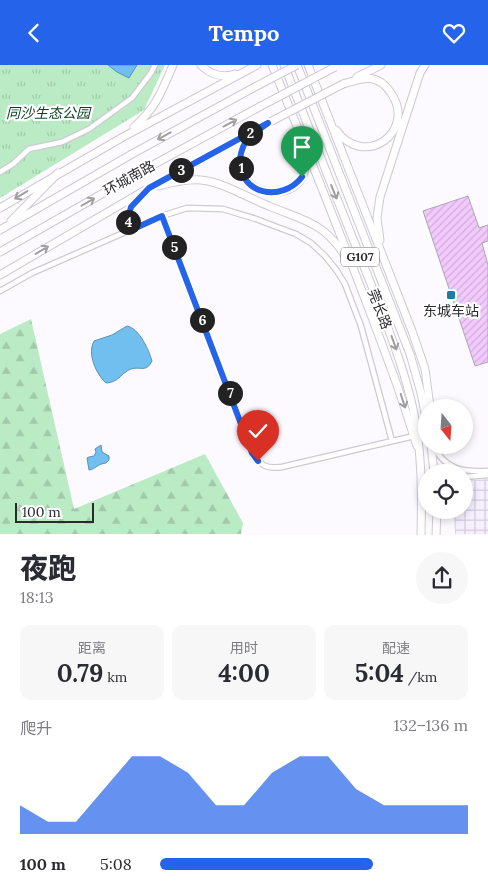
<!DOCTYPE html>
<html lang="zh">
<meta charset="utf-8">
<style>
body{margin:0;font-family:Lora,"Noto Sans SC",serif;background:#f7f7f7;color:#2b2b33;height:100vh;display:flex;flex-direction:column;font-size:19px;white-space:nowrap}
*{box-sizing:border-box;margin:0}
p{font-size:16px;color:#7c7c81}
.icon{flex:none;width:28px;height:28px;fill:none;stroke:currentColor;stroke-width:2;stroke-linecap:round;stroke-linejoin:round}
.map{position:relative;height:470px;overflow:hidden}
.side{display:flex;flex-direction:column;background:#fff;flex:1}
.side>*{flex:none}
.needle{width:32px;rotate:163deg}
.tools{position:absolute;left:418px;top:334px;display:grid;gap:10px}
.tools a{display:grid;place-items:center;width:55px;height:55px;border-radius:50%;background:#fff;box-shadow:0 2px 8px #0003;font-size:25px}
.scale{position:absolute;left:15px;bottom:12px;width:79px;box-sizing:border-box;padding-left:5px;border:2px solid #2b2a2d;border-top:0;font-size:14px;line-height:18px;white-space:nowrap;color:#2b2a2d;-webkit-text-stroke:4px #fff;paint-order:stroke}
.pin{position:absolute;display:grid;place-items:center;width:42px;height:42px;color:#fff;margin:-51px -21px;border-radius:50% 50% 50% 0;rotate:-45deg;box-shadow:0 0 5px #0007}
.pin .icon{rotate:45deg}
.km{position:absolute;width:25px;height:25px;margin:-12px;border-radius:50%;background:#222;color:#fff;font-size:14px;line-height:25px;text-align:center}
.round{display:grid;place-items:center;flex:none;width:52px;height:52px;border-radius:26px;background:#f7f7f7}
.summary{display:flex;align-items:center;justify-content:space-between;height:85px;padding:0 20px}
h1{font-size:28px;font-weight:800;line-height:38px}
.stats{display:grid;grid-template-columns:repeat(3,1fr);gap:8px;height:85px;padding:5px 20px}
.stats div{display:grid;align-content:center;border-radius:10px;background:#f7f7f7;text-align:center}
.stats b{font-size:25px;font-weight:800}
.stats small{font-size:14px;font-weight:400}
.stats p{font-size:14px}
.chart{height:140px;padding:10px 20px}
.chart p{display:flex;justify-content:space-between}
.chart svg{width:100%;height:90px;margin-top:5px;fill:#2563eb;opacity:.7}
ul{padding:0 20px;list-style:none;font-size:16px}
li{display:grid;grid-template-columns:80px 60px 1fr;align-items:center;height:38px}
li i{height:12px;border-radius:6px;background:#2563eb}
header{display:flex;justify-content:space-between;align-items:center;height:65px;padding:0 20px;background:#2563eb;color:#fff;font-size:22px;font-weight:800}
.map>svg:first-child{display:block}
.industrial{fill:url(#industrial-grid)}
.grass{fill:url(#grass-tufts)}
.forest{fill:url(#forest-firs)}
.water{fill:#70bfef;stroke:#5b92b5}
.building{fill:url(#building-hatch);stroke:#aca6ae}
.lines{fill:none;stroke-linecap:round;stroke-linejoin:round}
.minor-casing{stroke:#cecad3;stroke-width:7}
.primary-casing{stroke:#cecad3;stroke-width:9}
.trunk-casing{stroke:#cecad3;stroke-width:9}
.minor{stroke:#fff;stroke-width:4.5}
.primary{stroke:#fff;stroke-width:7}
.trunk{stroke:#fff;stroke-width:7}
.primary-bridge-casing{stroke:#cecad3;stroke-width:9;stroke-linecap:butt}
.trunk-bridge-casing{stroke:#cecad3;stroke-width:9;stroke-linecap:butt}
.primary-bridge{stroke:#fff;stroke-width:7}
.trunk-bridge{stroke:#fff;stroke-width:7}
.oneway{stroke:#a09fa0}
.route-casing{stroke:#fff;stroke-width:10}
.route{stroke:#2563eb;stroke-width:6}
.poi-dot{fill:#1b7ea9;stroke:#fff;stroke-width:2}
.labels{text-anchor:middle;stroke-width:4.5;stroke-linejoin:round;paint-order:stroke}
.shield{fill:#fff;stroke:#6b6a6c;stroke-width:1}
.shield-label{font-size:12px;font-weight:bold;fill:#2b2a2d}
.park-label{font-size:14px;font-style:italic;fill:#093f1e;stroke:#fff}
.street-label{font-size:14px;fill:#2b2a2d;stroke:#fff}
.poi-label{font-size:14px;fill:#2b2a2d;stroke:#fff}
</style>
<header><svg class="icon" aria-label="back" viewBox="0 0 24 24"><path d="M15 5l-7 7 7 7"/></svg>Tempo<svg class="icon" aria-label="heart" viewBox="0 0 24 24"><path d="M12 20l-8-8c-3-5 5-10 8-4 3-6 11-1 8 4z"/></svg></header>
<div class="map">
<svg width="488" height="470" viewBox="0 0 488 470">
<defs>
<pattern id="industrial-grid" width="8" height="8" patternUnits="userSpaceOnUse" patternTransform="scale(1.25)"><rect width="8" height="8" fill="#f6efff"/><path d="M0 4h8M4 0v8" fill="none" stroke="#d3cddb"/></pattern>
<pattern id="grass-tufts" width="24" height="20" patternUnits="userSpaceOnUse" patternTransform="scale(1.25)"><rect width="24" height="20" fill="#bbebc5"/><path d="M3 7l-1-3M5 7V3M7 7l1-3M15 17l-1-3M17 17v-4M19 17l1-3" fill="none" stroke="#a1caaa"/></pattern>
<pattern id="forest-firs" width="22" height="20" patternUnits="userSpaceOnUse" patternTransform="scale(1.25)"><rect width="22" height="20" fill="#bbebc5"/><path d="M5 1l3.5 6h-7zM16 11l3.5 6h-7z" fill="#a1caaa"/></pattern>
<pattern id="building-hatch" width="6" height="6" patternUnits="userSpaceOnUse" patternTransform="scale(1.25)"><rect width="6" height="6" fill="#f3cafe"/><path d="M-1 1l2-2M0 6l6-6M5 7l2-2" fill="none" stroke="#d0aeda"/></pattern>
</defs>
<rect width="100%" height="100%" fill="#fcf9ff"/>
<path class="industrial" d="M488 414V469H455L454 445H464V416Z"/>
<path class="grass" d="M0 0H165L144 45 0 133Z"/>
<path class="forest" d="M31 254 74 444 205 389 243 458 241 469H0V269Z"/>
<path class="water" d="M108 0H137L129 13 117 7Z
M127 261C139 263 149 285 152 296 146 308 141 301 131 304 123 307 121 313 114 316 113 317 108 318 106 318 96 309 87 289 94 276L112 270Z
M101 380 102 387 109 391V395L106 398C97 399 96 404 89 405L87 393 89 392 94 391 96 387 95 384Z"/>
<path class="building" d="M468 131 479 163 488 160V176L482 178 488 200V297L475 301 423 146Z"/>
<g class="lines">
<defs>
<path id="minor" d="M0 107 13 99 29 84 62 77 89 64 132 33 151 8 155 0
M162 151 252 387C261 401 266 404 282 402L414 371
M129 165C127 147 130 143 142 130
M0 226 32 208 162 151 187 143 223 144 256 154 277 162 296 169 311 178 325 191 337 206 345 219 361 261 392 376
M433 380C445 405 463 407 488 406
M464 412 488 410"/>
<path id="primary" d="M201 0C211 10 221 13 235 9
M272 0C314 102 355 205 393 309 402 333 409 357 417 381
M308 0 412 266 425 304 430 342
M357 12 381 0
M134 62C156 43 162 26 173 0
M336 65C365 105 417 66 391 28 377 7 363 13 343 19
M255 68C244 78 238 87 241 102 246 131 290 137 303 111 307 102 305 92 303 84
M159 121C173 117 186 114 201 115 223 117 248 133 269 141 287 149 306 153 322 165 331 172 339 181 345 191
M0 143 123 72 257 0
M380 175 377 153 380 132 420 8 425 0
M0 210 149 123 268 58"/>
<path id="trunk" d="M284 0 384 252C395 282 406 312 413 344 422 385 422 427 421 470
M297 0 410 289 421 328 426 353
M11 156 58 108
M0 165 132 89 253 23
M0 187 142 106 261 41
M431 380 434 408
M436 470 437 445"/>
</defs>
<use href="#minor" class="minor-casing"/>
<use href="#primary" class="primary-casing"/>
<use href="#trunk" class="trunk-casing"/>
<use href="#minor" class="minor"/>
<use href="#primary" class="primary"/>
<use href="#trunk" class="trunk"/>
<defs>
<path id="primary-bridge" d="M268 58 343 19"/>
<path id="trunk-bridge" d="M253 23 297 0
M261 41 335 2"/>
</defs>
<use href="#primary-bridge" class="primary-bridge-casing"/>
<use href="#trunk-bridge" class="trunk-bridge-casing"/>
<use href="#primary-bridge" class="primary-bridge"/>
<use href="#trunk-bridge" class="trunk-bridge"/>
</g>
<defs><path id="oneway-shaft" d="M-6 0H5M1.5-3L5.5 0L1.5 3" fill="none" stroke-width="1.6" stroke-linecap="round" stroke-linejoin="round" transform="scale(1.25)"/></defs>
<g class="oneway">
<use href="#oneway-shaft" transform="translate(230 58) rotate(-28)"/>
<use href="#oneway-shaft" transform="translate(164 71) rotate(151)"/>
<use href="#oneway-shaft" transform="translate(334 127) rotate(68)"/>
<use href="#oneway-shaft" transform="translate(21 130) rotate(149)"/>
<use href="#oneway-shaft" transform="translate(88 137) rotate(-30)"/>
<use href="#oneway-shaft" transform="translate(42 185) rotate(-31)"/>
<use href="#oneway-shaft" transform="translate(394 278) rotate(70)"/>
<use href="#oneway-shaft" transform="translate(403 336) rotate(72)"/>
</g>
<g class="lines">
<defs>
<path id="route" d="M258 396 252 388 162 151 129 166 128 153 131 142 149 123 268 58C260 64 251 70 245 78 242 83 241 88 240 93 238 130 282 138 302 112"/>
</defs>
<use href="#route" class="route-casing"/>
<use href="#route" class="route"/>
</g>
<rect class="poi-dot" x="446" y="225" width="10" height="10" rx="2.5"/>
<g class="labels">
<rect class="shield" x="341" y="182.5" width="38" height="19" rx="4"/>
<g class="shield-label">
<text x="360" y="196">G107</text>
</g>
<g class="park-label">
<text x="48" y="53">同沙生态公园</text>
</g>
<g class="street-label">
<text transform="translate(129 113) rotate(-29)" y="5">环城南路</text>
<text transform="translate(380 244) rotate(69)" y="5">莞长路</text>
</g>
<g class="poi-label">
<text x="451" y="251">东城车站</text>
</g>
</g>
</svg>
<div class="tools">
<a><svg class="needle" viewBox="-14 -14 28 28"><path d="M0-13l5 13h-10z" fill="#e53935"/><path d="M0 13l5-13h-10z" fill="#7c7c81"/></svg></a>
<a><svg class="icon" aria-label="locate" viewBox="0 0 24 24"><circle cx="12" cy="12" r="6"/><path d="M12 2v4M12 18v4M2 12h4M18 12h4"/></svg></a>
</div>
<div class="scale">100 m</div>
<div class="pin" style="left:302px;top:112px;background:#1e9e55"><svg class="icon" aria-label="arrive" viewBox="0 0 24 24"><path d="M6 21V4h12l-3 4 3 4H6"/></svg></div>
<div class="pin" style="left:258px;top:396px;background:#d93025"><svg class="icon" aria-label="check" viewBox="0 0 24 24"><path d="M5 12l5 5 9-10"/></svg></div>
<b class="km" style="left:241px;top:103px">1</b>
<b class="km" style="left:250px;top:68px">2</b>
<b class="km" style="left:181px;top:105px">3</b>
<b class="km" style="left:128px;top:157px">4</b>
<b class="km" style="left:174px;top:182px">5</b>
<b class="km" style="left:202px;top:255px">6</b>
<b class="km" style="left:230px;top:328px">7</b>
</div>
<section class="side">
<div class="summary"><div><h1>夜跑</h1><p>18:13</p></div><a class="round"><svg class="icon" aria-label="share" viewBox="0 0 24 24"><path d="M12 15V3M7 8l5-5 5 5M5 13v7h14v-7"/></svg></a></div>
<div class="stats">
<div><p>距离</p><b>0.79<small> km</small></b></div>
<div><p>用时</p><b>4:00</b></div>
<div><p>配速</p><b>5:04<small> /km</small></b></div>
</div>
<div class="chart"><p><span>爬升</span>132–136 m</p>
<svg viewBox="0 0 160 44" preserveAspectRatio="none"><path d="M0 44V30L10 38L20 38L30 22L40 6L50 6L60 14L70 30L80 30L90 14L100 6L110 6L120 22L130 30L140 30L150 30L160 30V44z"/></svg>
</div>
<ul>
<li><b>100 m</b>5:08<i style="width:69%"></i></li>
</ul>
</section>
